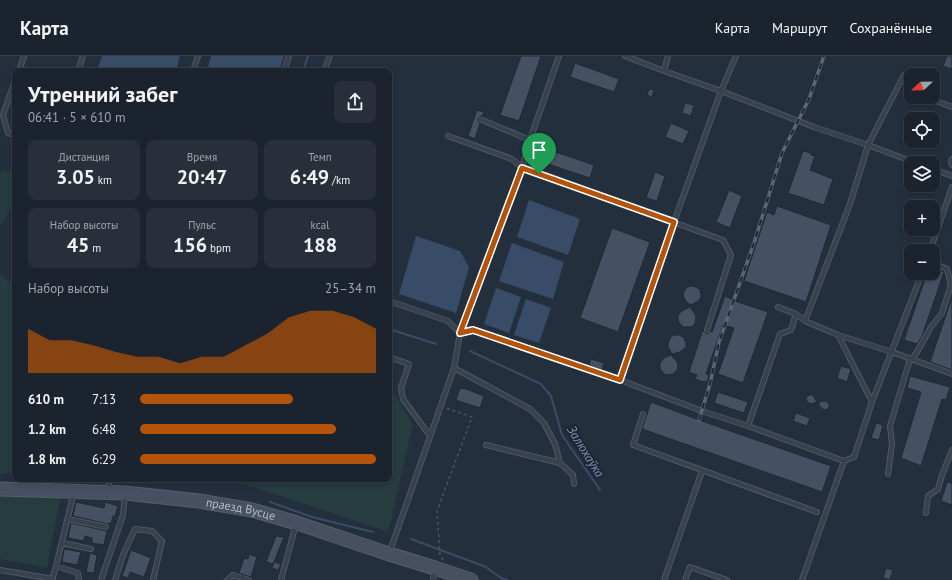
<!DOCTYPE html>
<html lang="ru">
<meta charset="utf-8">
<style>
body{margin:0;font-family:"PT Sans",sans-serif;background:#282f3a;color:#f1f3f6;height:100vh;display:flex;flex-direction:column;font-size:15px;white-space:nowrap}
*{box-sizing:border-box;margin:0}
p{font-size:13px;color:#a0a4aa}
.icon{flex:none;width:22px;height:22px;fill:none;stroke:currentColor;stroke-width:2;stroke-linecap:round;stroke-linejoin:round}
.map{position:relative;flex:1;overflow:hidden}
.sheet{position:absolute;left:12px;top:12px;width:380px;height:414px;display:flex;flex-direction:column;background:#1b232e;border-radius:8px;box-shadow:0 2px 6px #0003,0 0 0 1px #39404a}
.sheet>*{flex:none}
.needle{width:26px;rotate:248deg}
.fabs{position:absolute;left:904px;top:12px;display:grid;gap:8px}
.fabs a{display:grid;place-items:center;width:36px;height:36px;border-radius:8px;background:#1b232e;box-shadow:0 2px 6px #0003,0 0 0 1px #39404a;font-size:20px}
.pin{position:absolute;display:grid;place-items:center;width:34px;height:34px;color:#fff;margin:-41px -17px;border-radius:50% 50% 50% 0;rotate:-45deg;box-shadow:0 0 4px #0007}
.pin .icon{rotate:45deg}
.round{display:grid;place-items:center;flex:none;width:42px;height:42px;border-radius:8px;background:#282f3a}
.summary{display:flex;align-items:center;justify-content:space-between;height:68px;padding:0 16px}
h1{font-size:22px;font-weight:700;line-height:30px}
.metrics{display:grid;grid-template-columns:repeat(3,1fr);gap:6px;height:68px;padding:4px 16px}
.metrics div{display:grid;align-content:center;border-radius:8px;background:#282f3a;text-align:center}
.metrics b{font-size:20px;font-weight:700}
.metrics small{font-size:11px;font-weight:400}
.metrics p{font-size:11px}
.chart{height:112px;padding:8px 16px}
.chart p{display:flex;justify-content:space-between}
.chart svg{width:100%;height:72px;margin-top:4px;fill:#b45309;opacity:.7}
ul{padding:0 16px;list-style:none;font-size:13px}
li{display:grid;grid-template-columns:64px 48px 1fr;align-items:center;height:30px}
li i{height:10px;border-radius:5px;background:#b45309}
header{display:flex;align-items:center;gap:24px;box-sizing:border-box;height:56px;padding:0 20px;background:#1b232e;border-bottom:1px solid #39404a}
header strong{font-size:19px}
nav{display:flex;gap:22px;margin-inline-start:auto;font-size:14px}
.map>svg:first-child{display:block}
.green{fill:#263c3f}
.water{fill:#394c67}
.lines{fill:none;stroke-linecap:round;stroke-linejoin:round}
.stream{stroke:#394c67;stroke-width:2}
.building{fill:#455162;stroke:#1f2835}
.lane-casing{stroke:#565f6c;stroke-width:6}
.secondary-casing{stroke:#565f6c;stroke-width:15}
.path{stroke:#44595c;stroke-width:1.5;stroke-dasharray:3 3;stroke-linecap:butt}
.lane{stroke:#38414e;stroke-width:4.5}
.secondary{stroke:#465061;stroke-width:13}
.rail-casing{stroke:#5a6575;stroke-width:3.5}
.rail{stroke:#1d2633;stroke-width:2;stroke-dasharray:6;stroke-linecap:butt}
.route-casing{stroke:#fff;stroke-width:8}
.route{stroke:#b45309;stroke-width:5}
.labels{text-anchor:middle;stroke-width:4;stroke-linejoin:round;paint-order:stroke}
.street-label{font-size:12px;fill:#b4bcc9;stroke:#1d2633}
.water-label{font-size:13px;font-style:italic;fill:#7c92b1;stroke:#1d2633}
</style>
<header>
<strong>Карта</strong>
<nav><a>Карта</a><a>Маршрут</a><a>Сохранённые</a></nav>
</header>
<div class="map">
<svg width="952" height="524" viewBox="0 0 952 524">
<rect width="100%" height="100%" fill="#242f3e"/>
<path class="green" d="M2 115 15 116V145L0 170V119Z
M0 218 15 230V417H0Z
M389 335 395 338 413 369 388 476 229 423H389Z
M0 437 61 439 47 512 0 503Z"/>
<path class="water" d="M102 0H180L176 15H100L98 11Z
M211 0H284L279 15H207Z
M529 144 580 163 568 199 517 181Z
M416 180 460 195 469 211 456 257 399 238Z
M512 187 564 206 553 243 499 225Z
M496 232 521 241 509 277 484 268Z
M526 243 551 252 539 287 514 279Z"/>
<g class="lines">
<path class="stream" d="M303 15 308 0
M389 273 436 288
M470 295 541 328 551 340 562 379 600 434
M270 446 312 461 373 476
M411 483 486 511 501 522 507 524"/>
</g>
<path class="building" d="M521 0H541L519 65 500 59Z
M947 0H952V13L943 10Z
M575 7 619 23 614 36 570 21Z
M649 33 654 34 652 41 647 39Z
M685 47 694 49 691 60 682 57Z
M477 54 484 56 482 60 480 61 478 63V65L480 67 475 83 468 80Z
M671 67 689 75 683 88 665 81Z
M544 92 594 109 590 122 539 105Z
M803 95 811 97V99L815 100 810 114 833 123 824 149 788 137Z
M655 116 665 120 657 145 646 142Z
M729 134 742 140 730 172 716 166Z
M777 150 831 169 806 246 744 225 767 156 774 159Z
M612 172 650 186 618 276 580 262Z
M933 211 944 216 922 280 917 288 904 284 927 217H933Z
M690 230H693L698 232 700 234 701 240 699 245 690 249 685 244 683 239 685 233Z
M725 240 732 243V244L768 256 743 327 718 318 734 272 723 269 706 318 709 319 707 326 704 325 703 326 695 323 697 319 689 316 703 273V275L706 277 708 278 710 275 712 276Z
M951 244H952V314L930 306Z
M690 251 695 258 696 261 695 268 691 271H683L678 265V259L682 255Z
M674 279H679L683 281 686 286V291L680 296 672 298 668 291V288L670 282Z
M671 299 677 306 678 311 677 314 673 318 667 319 664 318 660 313V307L664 302Z
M591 303 604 307 602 314 589 309Z
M841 310 851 313 847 326 837 322Z
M910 320 950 331 946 344 942 343 921 410 901 402 921 336 907 332Z
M460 332 466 333 484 340 480 352 456 344Z
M718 336 748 346 744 357 714 347Z
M809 339H813L817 346 811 348 807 346 806 342Z
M823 345H826L829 348V351L826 354 822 353 818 347Z
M651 346 699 364 831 410 822 436 642 373Z
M796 357 810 362 807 370 793 365Z
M876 367 883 369 879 384 871 382Z
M947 426 952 427V449L941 445Z
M76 446 104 452 105 446 118 450 115 460H113L111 468 108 467V468L73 460Z
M71 467 107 475 104 489 92 487V482L85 480 83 485 68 482Z
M276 480 284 481 274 506 281 508 278 514 272 512 274 506 273 508 266 506Z
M64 493 81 496 77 509 62 506Z
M131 494 151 502 144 521 130 516 128 522 122 520Z
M90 497 97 499 94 517 86 516Z
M249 498 257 501 251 521 239 517 244 502 248 503Z
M886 512 893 514 890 524 883 522Z"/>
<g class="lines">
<defs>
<path id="lane" d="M625 0 664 15 721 35 814 71 868 89 916 107
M19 15 24 0
M78 15 83 0
M193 15 198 0
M284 15 289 0
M324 15 330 0
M664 15 668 0
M15 25 3 59 8 77 15 79
M928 41V42L952 51
M482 64 530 84
M448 80 512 103 522 112 723 184 731 199 707 274
M952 103 951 106 952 109
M933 113 952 120
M930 195 952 131
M389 245 448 265 460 277 473 274 620 324 702 355 748 370 844 405
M778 251 796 258 805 265 838 279 892 296 952 318
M805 265 850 148 868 89 904 19 911 22
M838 279 872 346
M389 301 409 308 401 332 403 343 430 380
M454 312 530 353 544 367 555 388 560 407
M620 324 674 166 721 35 736 0
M643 358 633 389 817 456
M748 370 780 278 791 274 796 258
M486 389 560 407 573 419 574 428
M888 418 892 388 890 370 910 303 913 302 917 296 931 271 942 257 951 229 947 213 933 207
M109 435V423
M74 436 56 510 78 517 79 524
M926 457 928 440 938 433 942 419 952 394
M68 463 106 471
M62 487 91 493
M389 498 454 312 460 277 522 112 530 84 559 0
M0 514 53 523
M52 524 56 510
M101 524 123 459 125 439
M115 524 123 499 135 473 152 475 162 485 153 524
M227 524 233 519 249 524
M281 524 296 468
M433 524 435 513
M664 524 702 415
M685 524 690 511 727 524
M802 524 844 405 854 401 872 346 922 217"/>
<g id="secondary">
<path id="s1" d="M0 433 125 437 199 445 252 454 297 467 389 498 435 512 471 524"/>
</g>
</defs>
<use href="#lane" class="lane-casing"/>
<use href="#secondary" class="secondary-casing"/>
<path class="path" d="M443 504 440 499 437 455 472 361 446 352"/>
<use href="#lane" class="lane"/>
<use href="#secondary" class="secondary"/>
<defs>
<path id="rail" d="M699 364 710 328 719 286 754 187 782 97 809 43 824 0"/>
</defs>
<use href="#rail" class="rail-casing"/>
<use href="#rail" class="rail"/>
</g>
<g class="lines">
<defs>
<path id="route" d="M522 112 674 166 620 324 473 274 460 277Z"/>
</defs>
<use href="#route" class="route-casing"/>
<use href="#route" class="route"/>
</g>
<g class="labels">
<g class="street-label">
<text dy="4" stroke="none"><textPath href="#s1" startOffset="242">праезд Вусце</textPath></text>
</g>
<g class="water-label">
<text transform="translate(586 395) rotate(58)" y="5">Залюхаўка</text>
</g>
</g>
</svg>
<div class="fabs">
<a><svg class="needle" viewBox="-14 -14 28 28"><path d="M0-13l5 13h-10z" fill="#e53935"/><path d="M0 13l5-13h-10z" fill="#a0a4aa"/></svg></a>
<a><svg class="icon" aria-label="locate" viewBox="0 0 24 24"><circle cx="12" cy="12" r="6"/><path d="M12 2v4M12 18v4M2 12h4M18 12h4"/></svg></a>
<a><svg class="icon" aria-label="layers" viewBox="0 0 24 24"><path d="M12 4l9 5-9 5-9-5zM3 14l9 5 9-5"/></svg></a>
<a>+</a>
<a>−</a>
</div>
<div class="pin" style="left:539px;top:118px;background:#1e9e55"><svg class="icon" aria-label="arrive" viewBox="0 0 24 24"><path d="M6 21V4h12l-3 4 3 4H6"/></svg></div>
<section class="sheet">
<div class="summary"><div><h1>Утренний забег</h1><p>06:41 · 5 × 610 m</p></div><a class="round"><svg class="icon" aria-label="share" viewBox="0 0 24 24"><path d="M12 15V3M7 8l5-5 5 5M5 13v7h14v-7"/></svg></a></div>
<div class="metrics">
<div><p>Дистанция</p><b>3.05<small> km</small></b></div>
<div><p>Время</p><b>20:47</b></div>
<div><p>Темп</p><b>6:49<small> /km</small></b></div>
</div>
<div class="metrics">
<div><p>Набор высоты</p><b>45<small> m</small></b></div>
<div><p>Пульс</p><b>156<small> bpm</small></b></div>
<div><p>kcal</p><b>188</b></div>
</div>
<div class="chart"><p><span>Набор высоты</span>25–34 m</p>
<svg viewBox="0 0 160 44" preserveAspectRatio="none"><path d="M0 44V17L10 24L20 24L30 27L40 31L50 34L60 34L70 38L80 34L90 34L100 27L110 20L120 10L130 6L140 6L150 10L160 17V44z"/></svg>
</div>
<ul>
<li><b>610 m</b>7:13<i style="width:65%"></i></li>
<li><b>1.2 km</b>6:48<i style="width:83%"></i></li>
<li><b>1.8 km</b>6:29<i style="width:100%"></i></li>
</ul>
</section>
</div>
